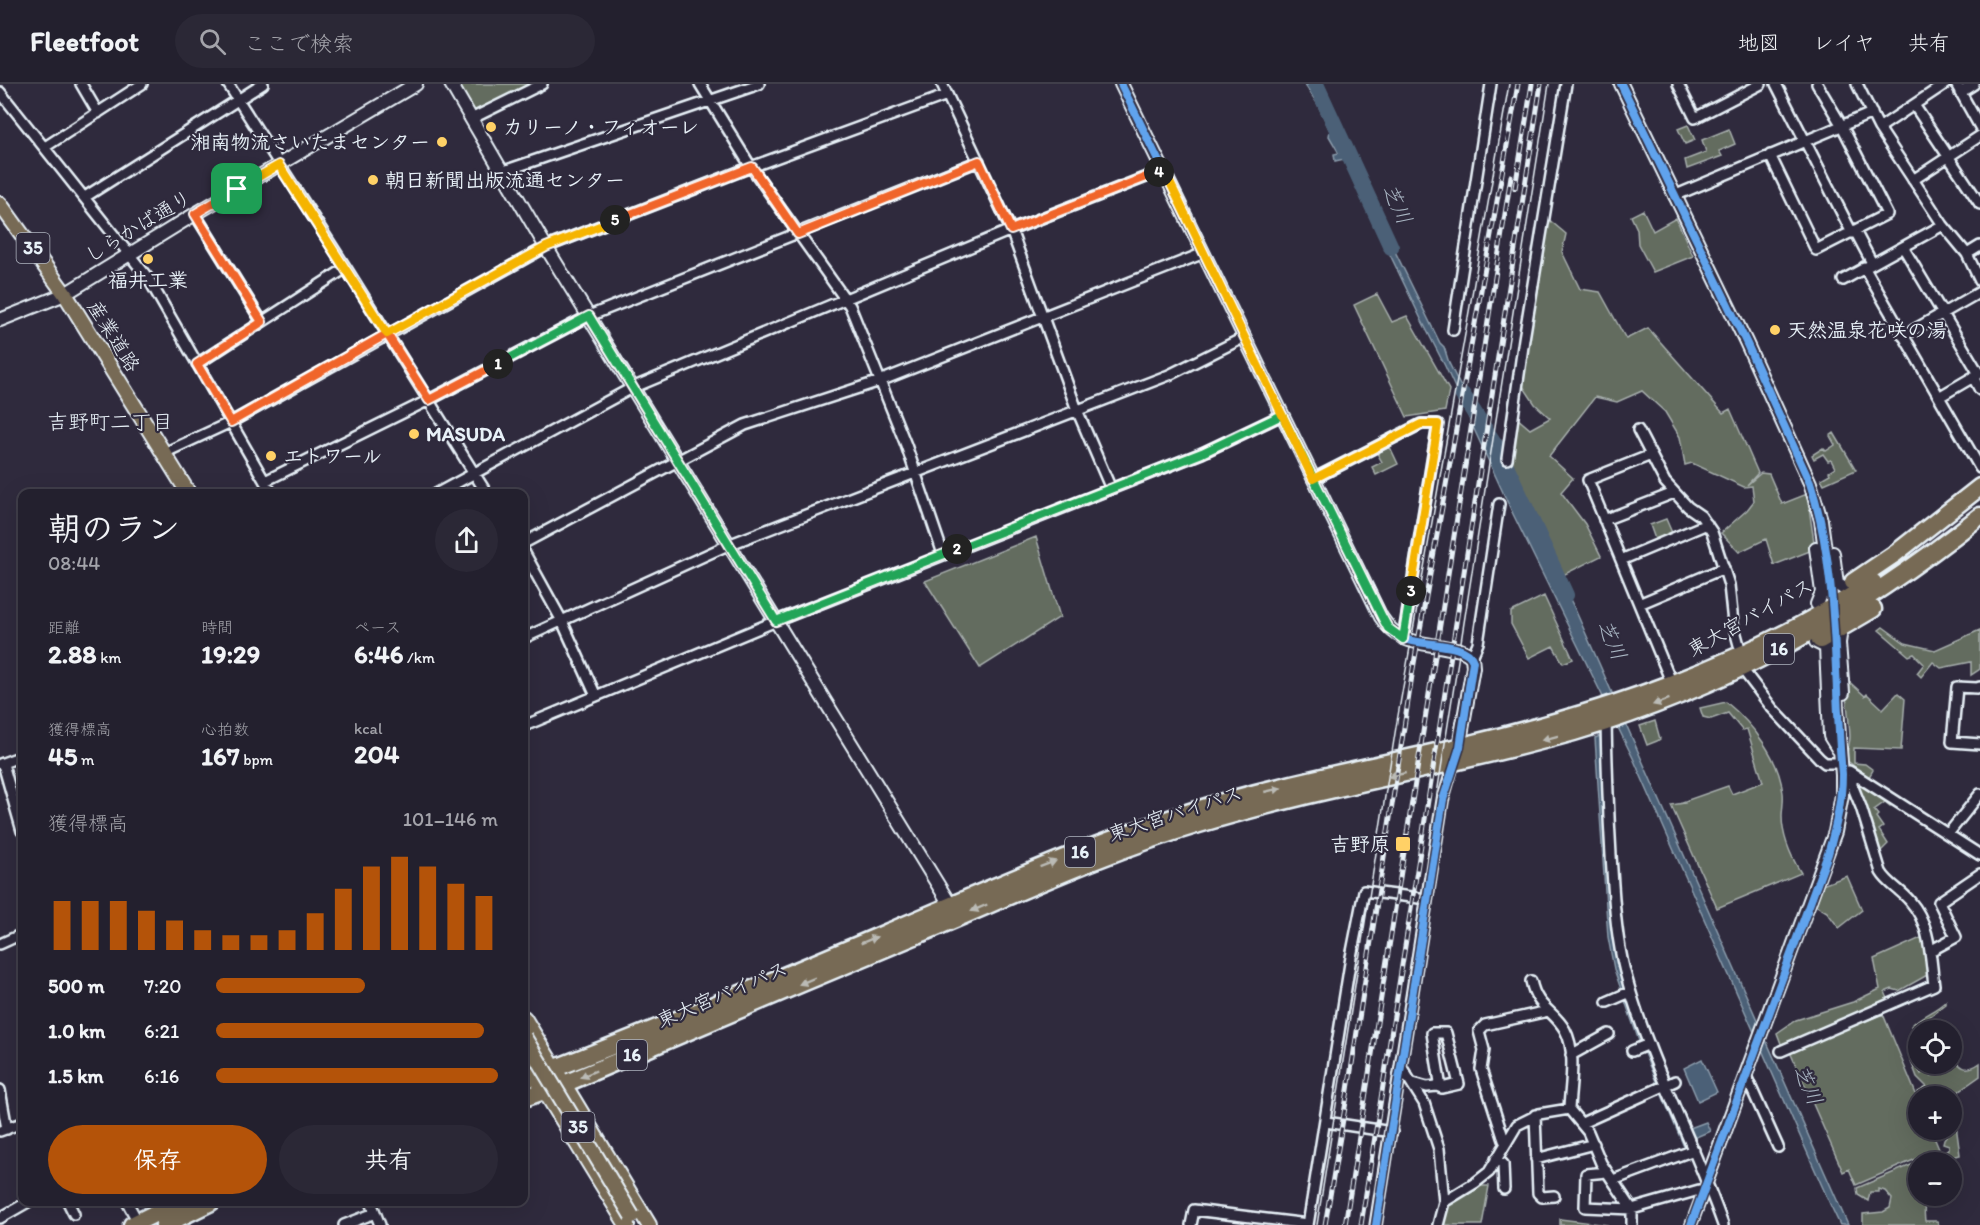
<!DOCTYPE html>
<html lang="ja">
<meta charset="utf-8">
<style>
body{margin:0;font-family:Itim,"Klee One",sans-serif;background:#2b2836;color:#f1f3f6;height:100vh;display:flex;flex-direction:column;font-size:22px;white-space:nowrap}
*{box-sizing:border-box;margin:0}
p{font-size:20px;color:#a3a3aa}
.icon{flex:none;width:33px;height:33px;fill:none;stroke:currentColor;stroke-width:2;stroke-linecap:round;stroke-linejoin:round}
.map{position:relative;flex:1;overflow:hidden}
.panel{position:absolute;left:18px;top:405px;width:510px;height:717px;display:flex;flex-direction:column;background:#23202e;border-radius:12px;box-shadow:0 6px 24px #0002,0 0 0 2px #403e4a}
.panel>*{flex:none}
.buttons{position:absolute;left:1908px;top:936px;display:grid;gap:12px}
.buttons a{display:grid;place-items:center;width:54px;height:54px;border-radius:50%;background:#23202e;box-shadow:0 6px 24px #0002,0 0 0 2px #403e4a;font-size:30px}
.pin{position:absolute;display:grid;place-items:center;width:51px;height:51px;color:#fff;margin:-26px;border-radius:12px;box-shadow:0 3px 9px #0006}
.km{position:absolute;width:30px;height:30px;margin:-15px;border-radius:50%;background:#222;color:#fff;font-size:16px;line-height:30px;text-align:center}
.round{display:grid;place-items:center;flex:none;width:63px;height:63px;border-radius:32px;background:#2b2836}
.head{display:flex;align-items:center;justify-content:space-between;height:102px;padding:0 30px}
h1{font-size:33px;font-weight:800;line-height:45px}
.stats{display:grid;grid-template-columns:repeat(3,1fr);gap:9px;height:102px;padding:6px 30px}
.stats div{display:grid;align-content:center}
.stats b{font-size:26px;font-weight:800}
.stats small{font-size:16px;font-weight:400}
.stats p{font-size:16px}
.chart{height:168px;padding:12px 30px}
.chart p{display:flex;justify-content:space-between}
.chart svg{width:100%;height:108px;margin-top:6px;stroke:#b45309;stroke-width:6}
.button{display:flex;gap:12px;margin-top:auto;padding:12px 30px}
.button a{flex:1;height:69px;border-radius:36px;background:#b45309;color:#fff;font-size:24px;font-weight:800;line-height:69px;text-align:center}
.button a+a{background:#2b2836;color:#f1f3f6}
ul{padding:0 30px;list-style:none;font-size:20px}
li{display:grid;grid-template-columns:96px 72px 1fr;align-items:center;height:45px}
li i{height:15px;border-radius:8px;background:#b45309}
header{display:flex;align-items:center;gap:36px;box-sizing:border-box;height:84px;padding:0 30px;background:#23202e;border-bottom:2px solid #403e4a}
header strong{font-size:28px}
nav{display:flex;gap:33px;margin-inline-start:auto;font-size:21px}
.search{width:420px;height:54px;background:#2b2836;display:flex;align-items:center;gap:15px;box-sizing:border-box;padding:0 21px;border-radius:33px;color:#a3a3aa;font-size:22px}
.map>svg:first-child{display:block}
.green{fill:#646c5f;stroke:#a6aeac;stroke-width:1.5}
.water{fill:#4c6177;stroke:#8a9bab;stroke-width:1.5}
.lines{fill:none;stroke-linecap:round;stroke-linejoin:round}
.river{stroke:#4c6177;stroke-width:16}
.secondary-tunnel{stroke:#4b4859;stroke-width:12;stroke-dasharray:12 6;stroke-linecap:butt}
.street-casing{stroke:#e8f1f8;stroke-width:14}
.secondary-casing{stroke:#e8f1f8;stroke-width:16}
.primary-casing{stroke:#e8f1f8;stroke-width:18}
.highway-casing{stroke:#e8f1f8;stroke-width:21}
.street{stroke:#2f2a3d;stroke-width:9}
.secondary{stroke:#2f2a3d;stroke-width:12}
.primary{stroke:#776a54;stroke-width:14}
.highway{stroke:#776a54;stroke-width:16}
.tram{stroke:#e8f1f8;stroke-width:1.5}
.rail-casing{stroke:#e8f1f8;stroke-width:5}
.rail{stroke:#2f2a3d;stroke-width:3;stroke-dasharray:9;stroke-linecap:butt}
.primary-bridge-casing{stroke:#e8f1f8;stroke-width:18;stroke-linecap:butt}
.primary-bridge{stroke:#776a54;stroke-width:14}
.cycleway-casing{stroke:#2f2a3d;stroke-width:11}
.cycleway{stroke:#60a3ed;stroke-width:8}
.oneway{fill:#bbbbb6}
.split-1-casing{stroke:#fff;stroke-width:12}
.split-2-casing{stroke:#fff;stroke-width:12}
.split-3-casing{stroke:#fff;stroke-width:12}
.split-4-casing{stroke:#fff;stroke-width:12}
.split-5-casing{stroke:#fff;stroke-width:12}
.split-6-casing{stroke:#fff;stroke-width:12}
.split-1{stroke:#f0652b;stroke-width:8}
.split-2{stroke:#22a559;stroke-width:8}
.split-3{stroke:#22a559;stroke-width:8}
.split-4{stroke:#f5b400;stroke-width:8}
.split-5{stroke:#f0652b;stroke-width:8}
.split-6{stroke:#f5b400;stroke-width:8}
.poi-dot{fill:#ffd166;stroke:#2f2a3d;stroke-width:2}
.labels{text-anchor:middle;stroke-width:4.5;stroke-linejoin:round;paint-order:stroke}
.shield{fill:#2f2a3d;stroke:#b0b5c0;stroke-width:1.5}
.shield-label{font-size:18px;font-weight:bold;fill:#e8f1f8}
.poi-label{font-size:20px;font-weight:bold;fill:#e8f1f8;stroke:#2f2a3d;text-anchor:start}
.street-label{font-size:20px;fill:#e8f1f8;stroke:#2f2a3d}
.water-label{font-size:21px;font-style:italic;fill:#aab7c4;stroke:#2f2a3d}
.neighbourhood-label{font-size:21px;fill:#e8f1f8;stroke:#2f2a3d}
</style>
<header>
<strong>Fleetfoot</strong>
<div class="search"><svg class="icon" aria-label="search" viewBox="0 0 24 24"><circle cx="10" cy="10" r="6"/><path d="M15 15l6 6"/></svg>ここで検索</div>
<nav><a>地図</a><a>レイヤ</a><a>共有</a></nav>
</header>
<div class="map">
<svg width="1980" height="1141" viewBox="0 0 1980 1141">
<rect width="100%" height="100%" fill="#2f2a3d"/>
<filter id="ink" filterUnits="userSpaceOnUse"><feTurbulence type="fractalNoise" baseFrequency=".0167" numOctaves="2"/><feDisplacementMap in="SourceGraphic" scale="12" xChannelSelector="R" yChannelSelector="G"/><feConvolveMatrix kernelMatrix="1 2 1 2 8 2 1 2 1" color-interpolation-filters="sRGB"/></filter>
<g filter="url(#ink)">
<path class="green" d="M458 0H535L477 27 473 26Z
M1688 41 1695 56 1685 60 1678 45Z
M1729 45 1735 60 1719 67 1722 72 1687 85 1685 76 1706 68 1702 56Z
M1643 126 1653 147 1676 134 1693 172 1653 188 1638 160 1637 145 1631 132Z
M1547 134 1566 150 1562 168 1580 205 1600 208 1626 255 1648 244 1723 329 1730 325 1758 389 1747 401 1761 389 1769 390 1782 420 1807 410 1815 465 1774 481 1766 455 1739 468 1721 449 1747 426 1754 417 1752 402 1744 403 1692 379 1685 381 1680 353 1665 328 1642 307 1617 318 1595 313 1549 372 1573 394 1561 408 1585 440 1601 472 1563 491 1505 369 1514 337 1517 334 1530 345 1550 334 1535 320 1523 302 1531 236Z
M1377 210 1392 238 1407 232 1449 306 1445 327 1407 333 1354 221Z
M1834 349 1856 386 1824 400 1821 395 1830 390 1829 388 1835 384 1831 376 1828 377 1823 370 1814 375 1812 371 1823 364 1826 367 1835 361 1830 352Z
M1390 363 1398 380 1376 391 1372 383 1382 378 1377 369Z
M1666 435 1673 451 1656 458 1650 441Z
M1036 453 1060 533 980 584 925 497Z
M1544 512 1573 575 1563 579 1553 562 1529 574 1511 540V528Z
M1883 543 1905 559 1935 566 1980 546V585L1971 591V578L1941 584 1933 578 1921 593 1917 589 1924 580 1914 570 1909 572 1879 546Z
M1844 593 1865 612 1867 610 1883 625 1898 609 1905 615 1901 666 1854 664V679L1865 680 1873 686 1869 693 1846 676C1846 668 1850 661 1850 652 1849 633 1846 613 1844 593Z
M1726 618C1754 641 1779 674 1783 709 1784 717 1782 726 1782 732 1782 753 1790 771 1801 789L1717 824 1671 721 1684 719 1682 718 1728 702 1732 710 1763 698 1747 645 1742 646 1728 629 1711 635 1703 633 1700 624Z
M1655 637 1660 655 1657 657 1647 661 1640 642Z
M1854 693 1892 720 1890 722 1885 718 1874 726 1878 731 1876 733 1883 743 1879 746 1888 760 1880 768 1877 761 1874 762Z
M1847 792 1862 826 1839 844 1827 828 1815 821 1822 801Z
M1923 853 1929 890 1899 907 1892 905 1885 908 1890 919 1783 965 1777 949 1796 936 1853 918 1880 905 1874 875Z
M1946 917V920L1928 934 1930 940 1940 942V946H1918V955L1911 942C1921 931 1935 928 1946 917Z
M1883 930 1918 1015V1046H1931L1939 1065 1856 1101 1849 1085 1843 1088 1790 968Z
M1952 971C1960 984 1966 989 1980 979V992L1959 1007 1960 1017 1955 1019 1952 1024V1012H1920L1918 1008 1927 1003 1917 993 1911 977 1913 976 1921 990 1924 987 1920 980H1924L1932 992 1942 984 1940 980H1952Z
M1952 1034 1956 1041 1960 1071 1952 1073V1082L1957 1091 1952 1096V1078H1918V1112H1930C1923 1118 1924 1128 1925 1137H1937L1939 1141H1863V1130L1883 1128 1890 1124 1892 1115 1885 1107 1879 1105V1108H1870L1868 1117 1858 1111 1857 1104 1949 1065V1061L1943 1059 1944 1055 1947 1051 1948 1046H1952Z
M1478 1102H1489L1482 1141H1443L1448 1121Z
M1560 1135 1608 1141H1560Z"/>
<path class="water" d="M1311 0 1315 10H1317L1318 15 1332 46 1347 70 1380 142 1383 143 1440 259 1444 263 1449 279 1508 399 1574 523 1848 1141H1840L1830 1120 1633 674 1512 428 1445 282 1421 235 1344 75 1335 77 1334 70 1339 69 1329 52 1330 47 1317 19 1305 1Z
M1600 652 1606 768 1617 877 1625 905 1689 1063 1685 1065 1640 960 1614 885 1608 853 1595 654Z
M1702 975 1717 1008 1698 1017 1684 984Z
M1706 1038 1710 1047 1694 1054 1690 1044Z"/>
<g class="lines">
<path class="river" d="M1316 0 1391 163
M1462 310 1500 368 1566 511"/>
<path class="secondary-tunnel" d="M1827 481 1832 530
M1833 548 1835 598"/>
<defs>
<path id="street" d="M81 0 98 29
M228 0 346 184 487 410
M700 0 751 83 850 222 906 361 943 470
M942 0 1011 146 1077 326 1111 405
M1678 0 1695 34 1761 0
M1776 0 1852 149
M1857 0 1879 44 1943 141 1967 170 1980 197
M1956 0 1980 43
M0 8 148 194 272 410
M1960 9 1974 0
M1914 21 1980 120
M471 35 542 0
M1879 44 1945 0
M45 63 142 0
M1770 71 1816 166 1887 130 1842 42 1817 0
M501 88 759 0
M1913 96 1980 52
M1674 112 1872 29
M85 113 263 0
M195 130 262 238
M1855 147 1872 179
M1903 163 1979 290
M1967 170 1980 162
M1864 183 1980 384
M1843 196 1943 141
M1453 246 1491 0
M1903 252 1980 208
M197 280 346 184
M1973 293 1980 306
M1939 313 1980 289
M1638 346 1665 398 1688 423 1701 432 1712 448 1729 501 1733 539 1739 561
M164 369 231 338 546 163 751 83 947 11
M1651 371 1588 396 1672 600
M1507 375 1524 255 1566 0
M1313 395 1421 340H1438L1403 555
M265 397 429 316 589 232 979 77
M436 410 632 304 1011 146 1164 86
M1604 436 1674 409
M524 459 745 341 880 297 1204 169
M524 468 562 537 596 612
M1621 476 1707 440
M1639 520 1724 484
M524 554 728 461 1169 291 1245 253
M1472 573 1478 559 1499 420
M1746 590 1772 624 1820 675 1825 679H1841
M1980 603 1977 604 1957 603 1952 658 1980 660
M1606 637C1607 692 1609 747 1613 801 1615 833 1618 865 1627 895 1650 980 1694 1058 1723 1141
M524 642 776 537 1202 369 1282 331
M0 680 22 672
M3 680 22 747
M1849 687 1980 771
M1948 750 1980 710
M0 860 22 850
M1930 867 1956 853 1939 818 1980 790
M1531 897C1537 925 1553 925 1565 946 1577 968 1570 1001 1569 1025
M1607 918 1630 908
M1632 967 1649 960
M1781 967 1934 901C1930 872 1931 841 1910 817 1901 806 1888 800 1881 788L1861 723 1852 701V689
M1571 971 1609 950
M1402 984 1424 1019 1439 1065 1444 1118 1438 1141
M1746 992 1778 1063
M1413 999 1427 1003 1437 1002 1440 998 1432 949H1446L1459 1000 1442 1004 1437 1002
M0 1006 7 1045
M1535 1031 1538 1109 1542 1113 1554 1112
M1326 1038 1392 1048
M1582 1039 1675 997
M0 1047 22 1039
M1507 1058 1504 1056 1481 985 1484 966 1479 947 1485 941 1548 927
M1496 1075 1503 1080 1504 1105
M1536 1075 1594 1060
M1607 1088 1586 1090 1585 1123 1632 1125 1699 1106 1703 1108
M1613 1096 1694 1066
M68 1118 74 1130
M127 1118 138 1138
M371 1118 380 1141
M1444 1118 1475 1099 1489 1088 1517 1041 1539 1030 1569 1025 1588 1048 1601 1079 1632 1125V1141
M0 1134 28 1118
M344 1141 375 1129
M1191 1141 1194 1126 1308 1140
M1308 1141 1351 873 1364 807 1427 815
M1376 1141 1443 716 1454 678
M1691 1141 1705 1104"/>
<path id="secondary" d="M451 0 546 163 954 827
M1121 0 1381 533C1399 561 1420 558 1449 564 1458 565 1465 566 1472 573L1473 583 1458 668
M1621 0 1746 258 1810 399 1821 436 1827 481
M0 236 65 210 195 130 416 0
M1816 464 1822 508 1817 520
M1833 469 1837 500 1843 504
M1841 545 1839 559 1843 609
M1816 558 1826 563 1830 652 1838 665
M1707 1096 1835 748 1842 711V691L1835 598"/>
<path id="primary" d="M0 120 65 210 189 410
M524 934 649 1141
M524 973 627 1141"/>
<path id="highway" d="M1853 498 1896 469 1980 403
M1820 556 1873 525
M524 996C646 950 766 900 886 849 987 806 1086 762 1190 728 1277 700 1368 684 1458 663 1603 629 1748 581 1873 498
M524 1014 564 1000C689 947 815 893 941 841 1026 805 1111 766 1199 740 1322 703 1450 683 1574 648 1727 603 1856 531 1980 432
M132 1141 178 1118
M164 1141 211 1118"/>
</defs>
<use href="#street" class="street-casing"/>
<use href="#secondary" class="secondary-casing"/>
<use href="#primary" class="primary-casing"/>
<use href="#highway" class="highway-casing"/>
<use href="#street" class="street"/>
<use href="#secondary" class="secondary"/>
<use href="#primary" class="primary"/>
<use href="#highway" class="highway"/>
<path class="tram" d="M1317 1141 1396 643 1509 0
M1369 1141 1549 0"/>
<defs>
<path id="rail" d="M1515 104 1532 0
M1325 1141 1348 1006 1413 585 1518 0
M1345 1141 1511 92
M1361 1141 1541 0"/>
</defs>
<use href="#rail" class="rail-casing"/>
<use href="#rail" class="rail"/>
<defs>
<path id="primary-bridge" d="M524 953 632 1132"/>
</defs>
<use href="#primary-bridge" class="primary-bridge-casing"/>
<use href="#primary-bridge" class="primary-bridge"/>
<defs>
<path id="cycleway" d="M1121 0 1381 533C1386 540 1390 547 1397 552 1414 563 1466 556 1473 577L1460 663 1443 716 1376 1141
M1621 0 1746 258 1810 399C1840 490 1833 595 1842 690 1842 718 1836 743 1828 770L1691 1141"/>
</defs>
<use href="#cycleway" class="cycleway-casing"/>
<use href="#cycleway" class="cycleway"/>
</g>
<defs><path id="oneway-solid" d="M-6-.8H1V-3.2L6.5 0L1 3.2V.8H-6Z" transform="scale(1.5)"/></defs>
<g class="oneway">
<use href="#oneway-solid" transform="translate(1661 618) rotate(160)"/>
<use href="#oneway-solid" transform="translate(1550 654) rotate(165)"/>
<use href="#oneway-solid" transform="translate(1397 691) rotate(167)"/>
<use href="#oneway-solid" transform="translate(1273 706) rotate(-13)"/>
<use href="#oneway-solid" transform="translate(1048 780) rotate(-21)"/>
<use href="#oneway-solid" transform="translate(979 824) rotate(157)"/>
<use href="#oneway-solid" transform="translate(869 856) rotate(-22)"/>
<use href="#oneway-solid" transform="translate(807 897) rotate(157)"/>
<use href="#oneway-solid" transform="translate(588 990) rotate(157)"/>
</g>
</g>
<g class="lines" filter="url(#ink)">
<defs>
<path id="split-1" d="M237 105 195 130 262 238 197 280 231 338 387 250 429 316 498 280"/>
<path id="split-2" d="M498 280 589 232 776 537 957 465"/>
<path id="split-3" d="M957 465 1202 369 1282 331 1382 533 1388 544 1403 555 1411 507"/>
<path id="split-4" d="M1159 88 1164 86 1313 395 1421 340H1438L1411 507"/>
<path id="split-5" d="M615 136 752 83 798 150 979 77 1011 146 1159 88"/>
<path id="split-6" d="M237 105 279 81 387 250 546 163 615 136"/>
</defs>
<use href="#split-1" class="split-1-casing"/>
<use href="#split-2" class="split-2-casing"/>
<use href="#split-3" class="split-3-casing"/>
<use href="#split-4" class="split-4-casing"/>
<use href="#split-5" class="split-5-casing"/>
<use href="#split-6" class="split-6-casing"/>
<use href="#split-1" class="split-1"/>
<use href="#split-2" class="split-2"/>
<use href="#split-3" class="split-3"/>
<use href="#split-4" class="split-4"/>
<use href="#split-5" class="split-5"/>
<use href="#split-6" class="split-6"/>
</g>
<g class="poi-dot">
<circle cx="491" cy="43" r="6"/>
<circle cx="442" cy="58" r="6"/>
<circle cx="373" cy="96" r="6"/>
<circle cx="148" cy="175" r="6"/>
<circle cx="1775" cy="246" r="6"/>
<circle cx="414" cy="350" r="6"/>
<circle cx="271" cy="372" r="6"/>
<rect x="1395" y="752" width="16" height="16" rx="3"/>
</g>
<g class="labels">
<g class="shield">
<rect x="16.5" y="149" width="33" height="30" rx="4.5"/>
<rect x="1764" y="550" width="30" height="30" rx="4.5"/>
<rect x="1065" y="753" width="30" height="30" rx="4.5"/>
<rect x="617" y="956" width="30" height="30" rx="4.5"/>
<rect x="561.5" y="1028" width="33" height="30" rx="4.5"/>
</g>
<g class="shield-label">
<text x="33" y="170">35</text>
<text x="1779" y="571">16</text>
<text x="1080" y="774">16</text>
<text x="632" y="977">16</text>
<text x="578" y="1049">35</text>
</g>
<g class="poi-label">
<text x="503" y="50">カリーノ・フィオーレ</text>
<text x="430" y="65" text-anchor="end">湘南物流さいたまセンター</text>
<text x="385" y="103">朝日新聞出版流通センター</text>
<text x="148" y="203" text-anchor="middle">福井工業</text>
<text x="1787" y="253">天然温泉花咲の湯</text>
<text x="426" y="357">MASUDA</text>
<text x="283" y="379">エトワール</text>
<text x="1390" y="767" text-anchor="end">吉野原</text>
</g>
<g class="street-label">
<text transform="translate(138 142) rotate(-31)" y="7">しらかば通り</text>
<text transform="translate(114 252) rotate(58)" y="7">産業道路</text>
<text transform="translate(1750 533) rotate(-29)" y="7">東大宮バイパス</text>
<text transform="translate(1175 729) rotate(-18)" y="7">東大宮バイパス</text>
<text transform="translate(722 910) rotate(-23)" y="7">東大宮バイパス</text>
</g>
<g class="water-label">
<text transform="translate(1397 120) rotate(65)" y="7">芝川</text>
<text transform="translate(1612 556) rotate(66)" y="7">芝川</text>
<text transform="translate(1808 1001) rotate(66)" y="7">芝川</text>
</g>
<g class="neighbourhood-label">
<text x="110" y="345">吉野町二丁目</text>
</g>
</g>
</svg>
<div class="buttons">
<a><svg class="icon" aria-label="locate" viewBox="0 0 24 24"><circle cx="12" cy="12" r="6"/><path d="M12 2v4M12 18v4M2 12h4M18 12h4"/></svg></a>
<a>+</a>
<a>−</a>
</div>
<div class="pin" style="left:237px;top:105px;background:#1e9e55"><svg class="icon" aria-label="arrive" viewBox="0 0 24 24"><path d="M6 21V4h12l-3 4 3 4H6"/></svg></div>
<b class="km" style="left:498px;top:280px">1</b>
<b class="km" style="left:957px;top:465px">2</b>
<b class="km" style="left:1411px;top:507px">3</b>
<b class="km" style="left:1159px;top:88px">4</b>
<b class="km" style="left:615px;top:136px">5</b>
<section class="panel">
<div class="head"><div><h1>朝のラン</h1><p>08:44</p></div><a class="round"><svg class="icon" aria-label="share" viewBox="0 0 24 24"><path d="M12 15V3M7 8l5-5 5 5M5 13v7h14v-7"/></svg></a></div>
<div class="stats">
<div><p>距離</p><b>2.88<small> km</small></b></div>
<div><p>時間</p><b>19:29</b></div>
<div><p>ペース</p><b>6:46<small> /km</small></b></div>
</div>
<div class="stats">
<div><p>獲得標高</p><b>45<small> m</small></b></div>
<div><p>心拍数</p><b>167<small> bpm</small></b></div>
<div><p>kcal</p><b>204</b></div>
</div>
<div class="chart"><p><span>獲得標高</span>101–146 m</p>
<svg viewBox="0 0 160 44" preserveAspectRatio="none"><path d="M5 44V24M15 44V24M25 44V24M35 44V28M45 44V32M55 44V36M65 44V38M75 44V38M85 44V36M95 44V29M105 44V19M115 44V10M125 44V6M135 44V10M145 44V17M155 44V22"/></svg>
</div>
<ul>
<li><b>500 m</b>7:20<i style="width:53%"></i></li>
<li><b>1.0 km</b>6:21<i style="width:95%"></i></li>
<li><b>1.5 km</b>6:16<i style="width:100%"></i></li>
</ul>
<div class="button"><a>保存</a><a>共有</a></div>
</section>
</div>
